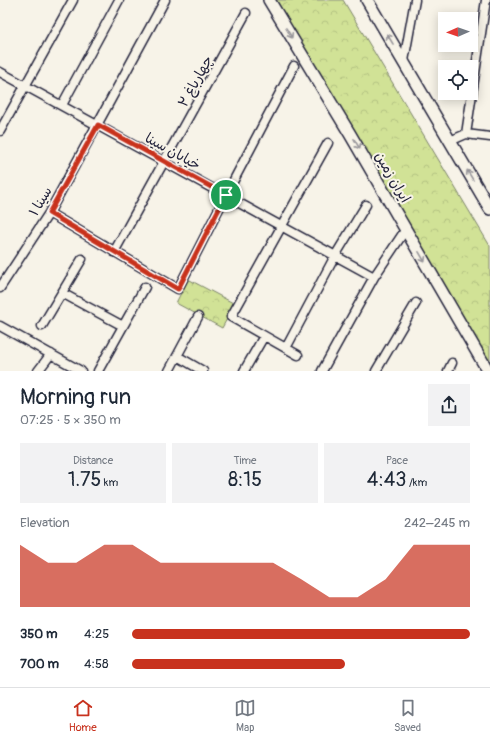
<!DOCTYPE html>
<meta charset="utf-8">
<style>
body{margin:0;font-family:Pangolin,"Playpen Sans Arabic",sans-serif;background:#f2f2f3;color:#1f2937;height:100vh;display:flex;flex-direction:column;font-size:15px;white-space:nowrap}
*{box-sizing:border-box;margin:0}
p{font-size:13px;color:#747a83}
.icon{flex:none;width:22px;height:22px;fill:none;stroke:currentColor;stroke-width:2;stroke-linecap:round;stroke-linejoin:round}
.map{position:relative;height:371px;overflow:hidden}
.drawer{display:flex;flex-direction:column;background:#fff;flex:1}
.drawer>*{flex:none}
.needle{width:26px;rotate:268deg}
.controls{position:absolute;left:438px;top:12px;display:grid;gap:8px}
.controls a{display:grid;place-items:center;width:40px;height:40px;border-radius:0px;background:#fff;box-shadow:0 2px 10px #0003;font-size:20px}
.pin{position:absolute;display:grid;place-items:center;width:34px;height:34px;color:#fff;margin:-17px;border:2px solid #fff;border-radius:50%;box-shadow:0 1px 4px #0007}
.round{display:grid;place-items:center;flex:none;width:42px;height:42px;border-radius:0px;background:#f2f2f3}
.overview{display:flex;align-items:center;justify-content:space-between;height:68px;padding:0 20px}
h1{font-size:22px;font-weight:600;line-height:30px}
.stats{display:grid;grid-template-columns:repeat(3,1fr);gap:6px;height:68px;padding:4px 20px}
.stats div{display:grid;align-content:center;border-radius:0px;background:#f2f2f3;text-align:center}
.stats b{font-size:20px;font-weight:600}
.stats small{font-size:11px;font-weight:400}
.stats p{font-size:11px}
.chart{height:112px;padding:8px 20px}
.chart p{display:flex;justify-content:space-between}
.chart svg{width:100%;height:72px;margin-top:4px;fill:#c8321e;opacity:.7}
ul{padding:0 20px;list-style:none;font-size:13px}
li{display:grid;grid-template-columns:64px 48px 1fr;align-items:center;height:30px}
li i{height:10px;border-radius:5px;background:#c8321e}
.menu{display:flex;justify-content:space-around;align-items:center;height:56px;border-top:1px solid #e0e1e3;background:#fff;font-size:11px;color:#747a83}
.menu a{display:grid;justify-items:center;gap:2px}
.menu .selected{color:#c8321e}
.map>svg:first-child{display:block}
.park{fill:url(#park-crowns);stroke:#7a8268}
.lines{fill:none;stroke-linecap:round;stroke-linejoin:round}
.minor-casing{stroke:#22223b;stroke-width:11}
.secondary-casing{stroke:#22223b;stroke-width:14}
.minor{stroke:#f7f3e8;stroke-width:8}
.secondary{stroke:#f7f3e8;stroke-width:11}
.oneway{stroke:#97959a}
.route-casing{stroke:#fff;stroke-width:8}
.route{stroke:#c8321e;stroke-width:5}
.labels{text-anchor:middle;stroke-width:4;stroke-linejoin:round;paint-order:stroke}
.street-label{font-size:14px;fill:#22223b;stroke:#f7f3e8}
</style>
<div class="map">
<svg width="490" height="371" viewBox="0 0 490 371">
<defs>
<pattern id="park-crowns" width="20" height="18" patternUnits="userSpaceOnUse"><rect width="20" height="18" fill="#d1e296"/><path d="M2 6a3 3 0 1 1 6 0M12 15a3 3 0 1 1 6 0" fill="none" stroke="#b3c282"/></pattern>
</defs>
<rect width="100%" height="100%" fill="#f7f3e8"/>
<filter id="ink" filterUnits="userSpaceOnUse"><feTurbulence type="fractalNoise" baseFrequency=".025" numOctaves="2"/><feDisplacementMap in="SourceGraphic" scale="8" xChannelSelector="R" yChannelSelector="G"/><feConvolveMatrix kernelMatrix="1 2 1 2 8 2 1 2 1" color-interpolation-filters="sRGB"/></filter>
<g filter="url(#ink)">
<path class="park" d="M275 0H343L490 246V365Z
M188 279 235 304 222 328 176 303Z"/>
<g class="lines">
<defs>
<path id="minor" d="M404 61 415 0
M0 72 374 277
M62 105 119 0
M0 131 73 0
M466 134 486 0
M450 141 466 134 490 137
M49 213 178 289 226 195 294 66
M114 252 246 13
M0 288 49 213 165 0
M62 293 123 326
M0 326 81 371
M42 326 82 259
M286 348 335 256 366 205
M298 355 231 317 328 143
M177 356 203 371
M38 371 51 354
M98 371 145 287
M169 371 198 317
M244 371 264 336
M322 371 374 277 406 229
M376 371 416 303
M448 371 452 363"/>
<path id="secondary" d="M269 0 350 134 488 371
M367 0 490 209"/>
</defs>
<use href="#minor" class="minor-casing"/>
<use href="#secondary" class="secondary-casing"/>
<use href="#minor" class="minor"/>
<use href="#secondary" class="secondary"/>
</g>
<defs><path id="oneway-shaft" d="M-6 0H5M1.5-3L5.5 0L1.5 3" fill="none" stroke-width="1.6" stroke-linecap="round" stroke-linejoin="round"/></defs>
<g class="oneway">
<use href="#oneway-shaft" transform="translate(289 33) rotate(59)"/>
<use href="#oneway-shaft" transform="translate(390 39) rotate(-121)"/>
<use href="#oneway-shaft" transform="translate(357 144) rotate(60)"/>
<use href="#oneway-shaft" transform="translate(470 175) rotate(-121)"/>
<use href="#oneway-shaft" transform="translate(422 257) rotate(60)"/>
</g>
</g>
<g class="lines" filter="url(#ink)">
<defs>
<path id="route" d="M98 125 226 195 178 289 49 213Z"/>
</defs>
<use href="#route" class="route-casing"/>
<use href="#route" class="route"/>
</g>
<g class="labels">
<g class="street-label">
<text transform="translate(195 81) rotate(-61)" y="5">چهارباغ ۲</text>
<text transform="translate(173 151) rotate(29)" y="5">خیابان سینا</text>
<text transform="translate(393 177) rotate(60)" y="5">ایران زمین</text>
<text transform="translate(40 201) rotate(-60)" y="5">سینا ۱</text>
</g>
</g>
</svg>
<div class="controls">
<a><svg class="needle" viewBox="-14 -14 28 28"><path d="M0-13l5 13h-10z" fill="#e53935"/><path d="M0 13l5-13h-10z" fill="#747a83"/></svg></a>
<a><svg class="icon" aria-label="locate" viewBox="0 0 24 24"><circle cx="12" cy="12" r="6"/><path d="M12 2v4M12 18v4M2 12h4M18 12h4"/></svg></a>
</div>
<div class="pin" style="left:226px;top:195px;background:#1e9e55"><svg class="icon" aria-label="arrive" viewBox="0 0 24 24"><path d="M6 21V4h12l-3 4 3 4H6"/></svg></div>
</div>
<section class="drawer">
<div class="overview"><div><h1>Morning run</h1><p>07:25 · 5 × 350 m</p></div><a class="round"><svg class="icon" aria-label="share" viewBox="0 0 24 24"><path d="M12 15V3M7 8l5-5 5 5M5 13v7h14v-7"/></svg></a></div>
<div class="stats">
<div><p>Distance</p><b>1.75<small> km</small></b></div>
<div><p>Time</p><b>8:15</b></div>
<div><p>Pace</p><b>4:43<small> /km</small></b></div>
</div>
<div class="chart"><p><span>Elevation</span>242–245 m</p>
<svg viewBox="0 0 160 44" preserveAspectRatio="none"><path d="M0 44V6L10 17L20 17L30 6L40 6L50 17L60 17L70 17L80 17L90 17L100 27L110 38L120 38L130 27L140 6L150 6L160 6V44z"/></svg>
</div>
<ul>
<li><b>350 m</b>4:25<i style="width:100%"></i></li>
<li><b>700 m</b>4:58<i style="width:63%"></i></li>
</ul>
</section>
<nav class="menu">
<a class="selected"><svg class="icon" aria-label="home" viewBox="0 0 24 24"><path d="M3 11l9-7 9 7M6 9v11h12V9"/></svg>Home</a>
<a><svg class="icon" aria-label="map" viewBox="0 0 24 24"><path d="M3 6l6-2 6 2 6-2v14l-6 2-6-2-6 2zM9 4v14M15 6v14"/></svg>Map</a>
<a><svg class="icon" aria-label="saved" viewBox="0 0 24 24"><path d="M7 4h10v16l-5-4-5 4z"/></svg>Saved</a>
</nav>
